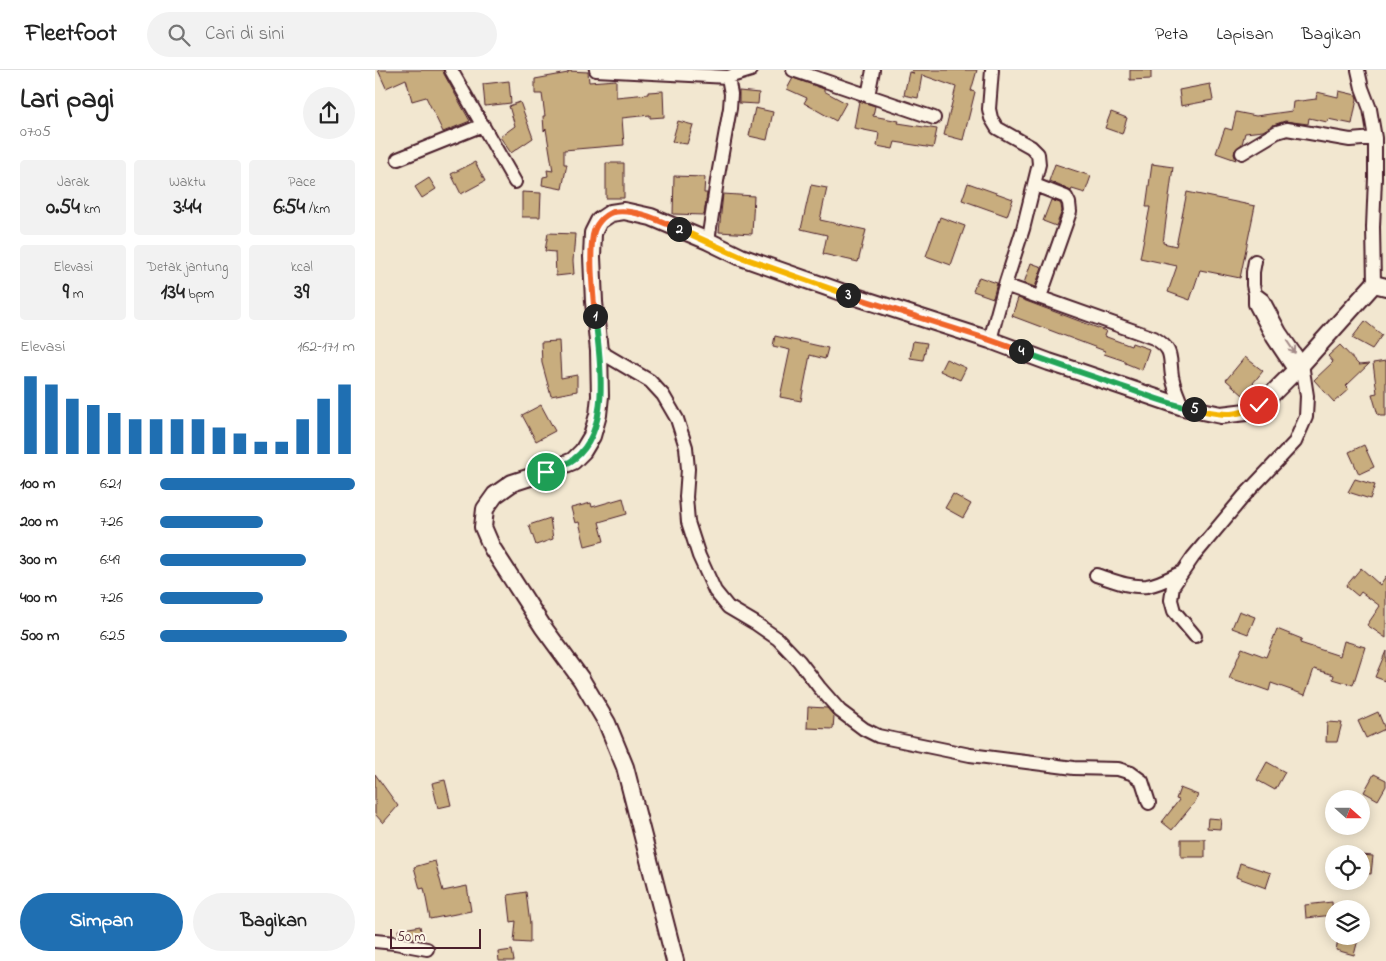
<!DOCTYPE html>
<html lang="id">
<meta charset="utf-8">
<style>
body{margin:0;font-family:"Indie Flower",sans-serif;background:#f2f2f2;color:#222;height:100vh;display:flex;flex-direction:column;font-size:19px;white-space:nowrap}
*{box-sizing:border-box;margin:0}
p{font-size:16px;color:#767676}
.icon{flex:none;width:28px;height:28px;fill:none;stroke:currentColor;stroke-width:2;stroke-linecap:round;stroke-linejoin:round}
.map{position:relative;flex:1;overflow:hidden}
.side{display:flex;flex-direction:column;background:#fff;width:375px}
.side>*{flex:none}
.needle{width:32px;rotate:111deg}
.buttons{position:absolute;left:950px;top:720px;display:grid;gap:10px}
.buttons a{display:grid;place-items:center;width:45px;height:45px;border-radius:50%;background:#fff;box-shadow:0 2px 12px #0003;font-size:25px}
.scale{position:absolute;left:15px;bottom:12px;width:91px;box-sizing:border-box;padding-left:5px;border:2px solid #4a1f2b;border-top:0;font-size:14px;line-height:18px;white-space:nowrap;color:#4a1f2b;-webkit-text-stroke:4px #fcf5e5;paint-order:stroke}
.pin{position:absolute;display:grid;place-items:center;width:42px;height:42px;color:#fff;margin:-21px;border:2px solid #fff;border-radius:50%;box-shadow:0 1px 5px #0007}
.km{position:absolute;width:25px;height:25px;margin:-12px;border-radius:50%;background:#222;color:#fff;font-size:14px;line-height:25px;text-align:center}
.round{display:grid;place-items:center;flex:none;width:52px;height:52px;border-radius:26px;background:#f2f2f2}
.overview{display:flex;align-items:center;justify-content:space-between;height:85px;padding:0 20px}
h1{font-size:28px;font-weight:700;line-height:38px}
.stats{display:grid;grid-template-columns:repeat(3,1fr);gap:8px;height:85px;padding:5px 20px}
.stats div{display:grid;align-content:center;border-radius:5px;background:#f2f2f2;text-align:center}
.stats b{font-size:21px;font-weight:700}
.stats small{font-size:14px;font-weight:400}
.stats p{font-size:14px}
.chart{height:140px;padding:10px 20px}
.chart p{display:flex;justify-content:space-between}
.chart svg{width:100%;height:90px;margin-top:5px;stroke:#1f6fb2;stroke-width:6}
.action{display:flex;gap:10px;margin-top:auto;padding:10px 20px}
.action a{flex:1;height:58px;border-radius:30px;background:#1f6fb2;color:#fff;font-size:20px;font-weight:700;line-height:58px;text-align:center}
.action a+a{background:#f2f2f2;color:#222}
ul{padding:0 20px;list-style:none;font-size:16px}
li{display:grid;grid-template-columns:80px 60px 1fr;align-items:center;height:38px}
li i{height:12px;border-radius:6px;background:#1f6fb2}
header{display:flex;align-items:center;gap:30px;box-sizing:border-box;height:70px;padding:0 25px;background:#fff;border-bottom:1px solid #e0e0e0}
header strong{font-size:24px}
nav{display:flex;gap:28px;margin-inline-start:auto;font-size:18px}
.search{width:350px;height:45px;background:#f2f2f2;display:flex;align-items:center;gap:12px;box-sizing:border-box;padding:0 18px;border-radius:28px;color:#767676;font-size:19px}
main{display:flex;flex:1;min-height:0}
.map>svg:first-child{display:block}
.building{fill:#c8ad7e;stroke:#4a1f2b}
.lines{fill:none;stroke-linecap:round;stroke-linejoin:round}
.minor-casing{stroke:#4a1f2b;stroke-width:16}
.tertiary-casing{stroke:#4a1f2b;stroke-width:20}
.minor{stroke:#fcf5e5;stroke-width:12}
.tertiary{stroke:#fcf5e5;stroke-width:16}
.oneway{stroke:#a38a88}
.split-1-casing{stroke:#fff;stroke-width:10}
.split-2-casing{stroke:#fff;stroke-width:10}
.split-3-casing{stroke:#fff;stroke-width:10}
.split-4-casing{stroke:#fff;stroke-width:10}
.split-5-casing{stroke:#fff;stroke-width:10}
.split-6-casing{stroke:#fff;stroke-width:10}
.split-1{stroke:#22a559;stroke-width:6}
.split-2{stroke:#f0652b;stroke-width:6}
.split-3{stroke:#f5b400;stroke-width:6}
.split-4{stroke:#f0652b;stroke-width:6}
.split-5{stroke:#22a559;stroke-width:6}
.split-6{stroke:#f5b400;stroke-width:6}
</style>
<header>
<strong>Fleetfoot</strong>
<div class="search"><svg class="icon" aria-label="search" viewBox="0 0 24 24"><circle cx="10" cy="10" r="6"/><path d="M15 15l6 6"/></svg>Cari di sini</div>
<nav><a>Peta</a><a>Lapisan</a><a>Bagikan</a></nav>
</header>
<main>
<section class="side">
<div class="overview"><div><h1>Lari pagi</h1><p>07:05</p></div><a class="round"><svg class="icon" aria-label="share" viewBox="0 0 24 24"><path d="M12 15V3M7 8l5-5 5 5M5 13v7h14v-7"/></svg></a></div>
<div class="stats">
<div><p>Jarak</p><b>0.54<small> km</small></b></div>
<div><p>Waktu</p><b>3:44</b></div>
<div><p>Pace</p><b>6:54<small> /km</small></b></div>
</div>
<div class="stats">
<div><p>Elevasi</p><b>9<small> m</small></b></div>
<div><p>Detak jantung</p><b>134<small> bpm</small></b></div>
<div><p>kcal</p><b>39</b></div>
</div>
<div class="chart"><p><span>Elevasi</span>162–171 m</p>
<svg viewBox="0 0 160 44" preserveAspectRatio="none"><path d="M5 44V6M15 44V10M25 44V17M35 44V20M45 44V24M55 44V27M65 44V27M75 44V27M85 44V27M95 44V31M105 44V34M115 44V38M125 44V38M135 44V27M145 44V17M155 44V10"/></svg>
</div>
<ul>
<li><b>100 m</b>6:21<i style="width:100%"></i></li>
<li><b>200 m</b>7:26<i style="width:53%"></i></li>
<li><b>300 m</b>6:49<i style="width:75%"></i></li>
<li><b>400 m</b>7:26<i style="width:53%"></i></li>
<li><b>500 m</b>6:25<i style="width:96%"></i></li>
</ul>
<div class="action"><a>Simpan</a><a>Bagikan</a></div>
</section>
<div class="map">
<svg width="1011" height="891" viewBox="0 0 1011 891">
<rect width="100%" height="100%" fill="#f2e7d0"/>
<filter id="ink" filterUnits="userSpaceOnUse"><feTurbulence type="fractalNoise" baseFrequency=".02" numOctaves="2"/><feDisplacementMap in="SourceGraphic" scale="10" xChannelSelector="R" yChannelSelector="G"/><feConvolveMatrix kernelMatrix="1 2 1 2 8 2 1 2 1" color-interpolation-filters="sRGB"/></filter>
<g filter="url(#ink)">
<path class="building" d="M3 0H68L69 4 95 51 68 62 51 27 37 31 31 9 11 18Z
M537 0H602L596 21 600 22 588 70 569 65 581 17 547 5 543 28 529 25 534 2 539 3 536 2Z
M755 0H776V9L755 10Z
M193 1 213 2 214 12 241 10V27L273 24V22L288 21 289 47 275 48V45L247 48 249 75 189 80V94H192L187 119 167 115 168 107 173 106 172 100 178 101 171 59 169 61 168 46H170L167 24H160V9L193 3Z
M418 8 449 19V21L471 33 461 51 429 33 432 28 412 19Z
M134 11 136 33 110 36 108 14Z
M835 14 838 30 806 36 804 20Z
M364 21 384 23 383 34 364 33Z
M964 21 981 25 982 29 977 54 953 49 952 52 934 48 933 54 910 51 898 55 888 61 870 63 867 74 860 80 859 84 861 90 841 83 850 58 857 60 861 42 881 46 917 41 918 32 941 29 942 22 963 27Z
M484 31 500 36 498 46 524 51 523 53 562 59 558 78 520 72 518 79 502 76 504 63 479 58Z
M145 32 158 68 136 83 125 67 140 56 134 36Z
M380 38 398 42 392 70 374 66Z
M736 42 752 48 747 64 730 58Z
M303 51 318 55 312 74 297 72Z
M100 92 110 111 86 124 76 104Z
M231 93H249V128H231Z
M680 94 716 106 710 123 697 119 696 121 674 111Z
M777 94 798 97 788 173 801 176 812 122 880 136 865 208 825 200 815 230 793 222 802 196 765 188 775 137H771Z
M299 106 330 107 329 123H332L329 145 298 144Z
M54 108 61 119 47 128 40 117Z
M593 113 638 129 632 146 587 130Z
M436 115 452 118 445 150 491 160 483 192 448 184 452 165 426 159Z
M147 122 166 123 165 147H147Z
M348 124 379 126 377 164 344 162Z
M676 130 685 133 686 135 687 141 681 156 668 151Z
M565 147 590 156 576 195 551 186Z
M173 163 200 164 198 191 199 204 181 206 180 182 170 181Z
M656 193 667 197 660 217 649 213Z
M604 207 622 213 618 228 598 221Z
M643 228 731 261 729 266 756 276 757 273 774 279 767 300 750 293V291L729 284 730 281 637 246Z
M990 251 1007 265 997 279 977 268Z
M400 266 453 278 450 289 435 285 426 331 405 327 415 280 398 276Z
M184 271 186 308 202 305V321L176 326 167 293 166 272Z
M538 271 552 273 548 290 535 288Z
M965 275 984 295 994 294 971 316 974 319 959 332 939 310 958 292 953 286Z
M870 287 888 301 868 325 851 310Z
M571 289 591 298 585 310 565 301Z
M1011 291V346H1005V344L1003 345 997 324 1002 323 998 293Z
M166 335 180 361 161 371 147 345Z
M989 375 999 397 984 404 974 382Z
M980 409 1000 415 995 429 973 422Z
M578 424 596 434 588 448 570 438Z
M248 428 252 444 224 452 229 471 210 476 204 452 200 453 196 438 216 433 217 437Z
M175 448 178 469 161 475 154 455Z
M986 498 1005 515 1011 506V568L992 555 1005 536 986 522 983 526 971 516Z
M864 541 880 547 873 564 857 558Z
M902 559 927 569 925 573 965 586 969 571 990 577 978 615 958 609 959 605 939 599 930 625 896 613 894 621 877 615V616L854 609 867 578 891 587Z
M1011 581V611L1000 607Z
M433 637 452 638 459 646 458 659 432 658Z
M1003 642 1010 659 991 668 983 651Z
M952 652 967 653 962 672H951Z
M892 692 910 702 900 720 882 710Z
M0 704 23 736 8 753 0 744Z
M999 704 1011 710V716L1003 730 989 722Z
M70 710 76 735 63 738 57 713Z
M805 718 823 725 820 732 797 760 787 752 804 730 801 729Z
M833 748 846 749 845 759 832 758Z
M806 769H830V787H806Z
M986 785 998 786 996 804 986 803Z
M60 791 68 821 92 816 96 841 55 849 49 818 45 819 39 797Z
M865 793 896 803 891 818 861 807Z
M151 822 155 854V873L139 872 141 851 136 852 133 825Z
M957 832 958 845 931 848 930 835Z
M45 856 47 866 37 868 24 865 23 860Z
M964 866H984L979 885 961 880Z
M137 880 139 891H124L123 882Z"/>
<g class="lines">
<defs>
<path id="minor" d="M76 0 140 112
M221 0 353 7 376 0
M418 0 559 48
M983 0 987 18 995 39 1000 68V108L998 157 999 214
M493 26 498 0
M867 83 902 62 912 59 975 70 1000 68
M23 89 108 55
M660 115 691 127 694 133 695 142 665 227
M333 171 342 111 355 38 356 24 353 7
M880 191 878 202V215L880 224V234L898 268 920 301 928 303
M630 215 779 268C799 280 794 286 797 306 799 317 803 327 808 337
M615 270 630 215 648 159 664 94 663 84 656 77 622 58 616 48 614 39 617 0
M224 281 275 311 288 325 302 349 311 377 313 399 311 427 313 452 324 486 340 521 353 537 380 553 403 569 424 591 444 617 465 641 489 659 503 666 595 685 699 698 743 699 756 703 767 711 774 733
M721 505C737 510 755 518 772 516 784 514 795 508 805 503
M820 566 799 541 796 530 798 516 818 487 869 426 920 372 931 347 932 326 927 294 905 262 888 230 880 224
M0 871 20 873 52 879"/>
<path id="tertiary" d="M300 891 250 697 232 653 206 609 168 557 117 478 108 457 110 439 120 425 137 413 171 402 198 391 208 381 217 366 223 345 225 326 224 281 219 232 217 187 218 163 224 151 236 143 249 141 276 147 333 171 366 187 466 222 615 270 674 292 705 302 808 337 846 345 871 342 884 335 892 329 927 294 999 214 1011 217"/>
</defs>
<use href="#minor" class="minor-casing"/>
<use href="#tertiary" class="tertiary-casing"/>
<use href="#minor" class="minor"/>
<use href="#tertiary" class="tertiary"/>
</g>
<defs><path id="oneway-shaft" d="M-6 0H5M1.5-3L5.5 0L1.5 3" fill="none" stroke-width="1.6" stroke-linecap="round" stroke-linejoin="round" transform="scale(1.25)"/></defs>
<use class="oneway" href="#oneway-shaft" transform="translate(916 277) rotate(56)"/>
</g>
<g class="lines" filter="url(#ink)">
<defs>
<path id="split-1" d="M171 402C180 398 192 395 199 389 237 360 225 287 220 246"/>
<path id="split-2" d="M220 246C218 222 214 188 218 165 220 155 228 145 238 142 259 138 285 151 304 159"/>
<path id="split-3" d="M304 159 366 187 473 225"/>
<path id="split-4" d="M473 225 615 270 646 281"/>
<path id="split-5" d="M646 281C679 294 712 304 745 316 769 324 794 335 819 339"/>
<path id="split-6" d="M819 339C846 344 858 349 884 335"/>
</defs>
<use href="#split-1" class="split-1-casing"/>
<use href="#split-2" class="split-2-casing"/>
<use href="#split-3" class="split-3-casing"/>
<use href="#split-4" class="split-4-casing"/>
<use href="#split-5" class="split-5-casing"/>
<use href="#split-6" class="split-6-casing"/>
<use href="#split-1" class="split-1"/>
<use href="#split-2" class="split-2"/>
<use href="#split-3" class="split-3"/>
<use href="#split-4" class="split-4"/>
<use href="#split-5" class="split-5"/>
<use href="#split-6" class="split-6"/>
</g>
</svg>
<div class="buttons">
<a><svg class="needle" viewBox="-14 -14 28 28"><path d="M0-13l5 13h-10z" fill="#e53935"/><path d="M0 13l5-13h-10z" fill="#767676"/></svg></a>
<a><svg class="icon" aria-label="locate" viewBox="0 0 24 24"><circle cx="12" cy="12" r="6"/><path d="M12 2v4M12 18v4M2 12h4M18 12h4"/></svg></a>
<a><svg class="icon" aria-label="layers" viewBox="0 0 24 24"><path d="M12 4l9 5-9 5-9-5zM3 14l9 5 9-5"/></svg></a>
</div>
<div class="scale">50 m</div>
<div class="pin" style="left:171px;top:402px;background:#1e9e55"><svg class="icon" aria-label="arrive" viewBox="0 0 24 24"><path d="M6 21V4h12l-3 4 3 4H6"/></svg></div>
<div class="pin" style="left:884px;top:335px;background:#d93025"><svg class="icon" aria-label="check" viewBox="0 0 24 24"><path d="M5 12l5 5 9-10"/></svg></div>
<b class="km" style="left:220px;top:246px">1</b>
<b class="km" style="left:304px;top:159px">2</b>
<b class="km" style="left:473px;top:225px">3</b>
<b class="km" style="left:646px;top:281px">4</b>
<b class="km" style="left:819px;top:339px">5</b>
</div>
</main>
